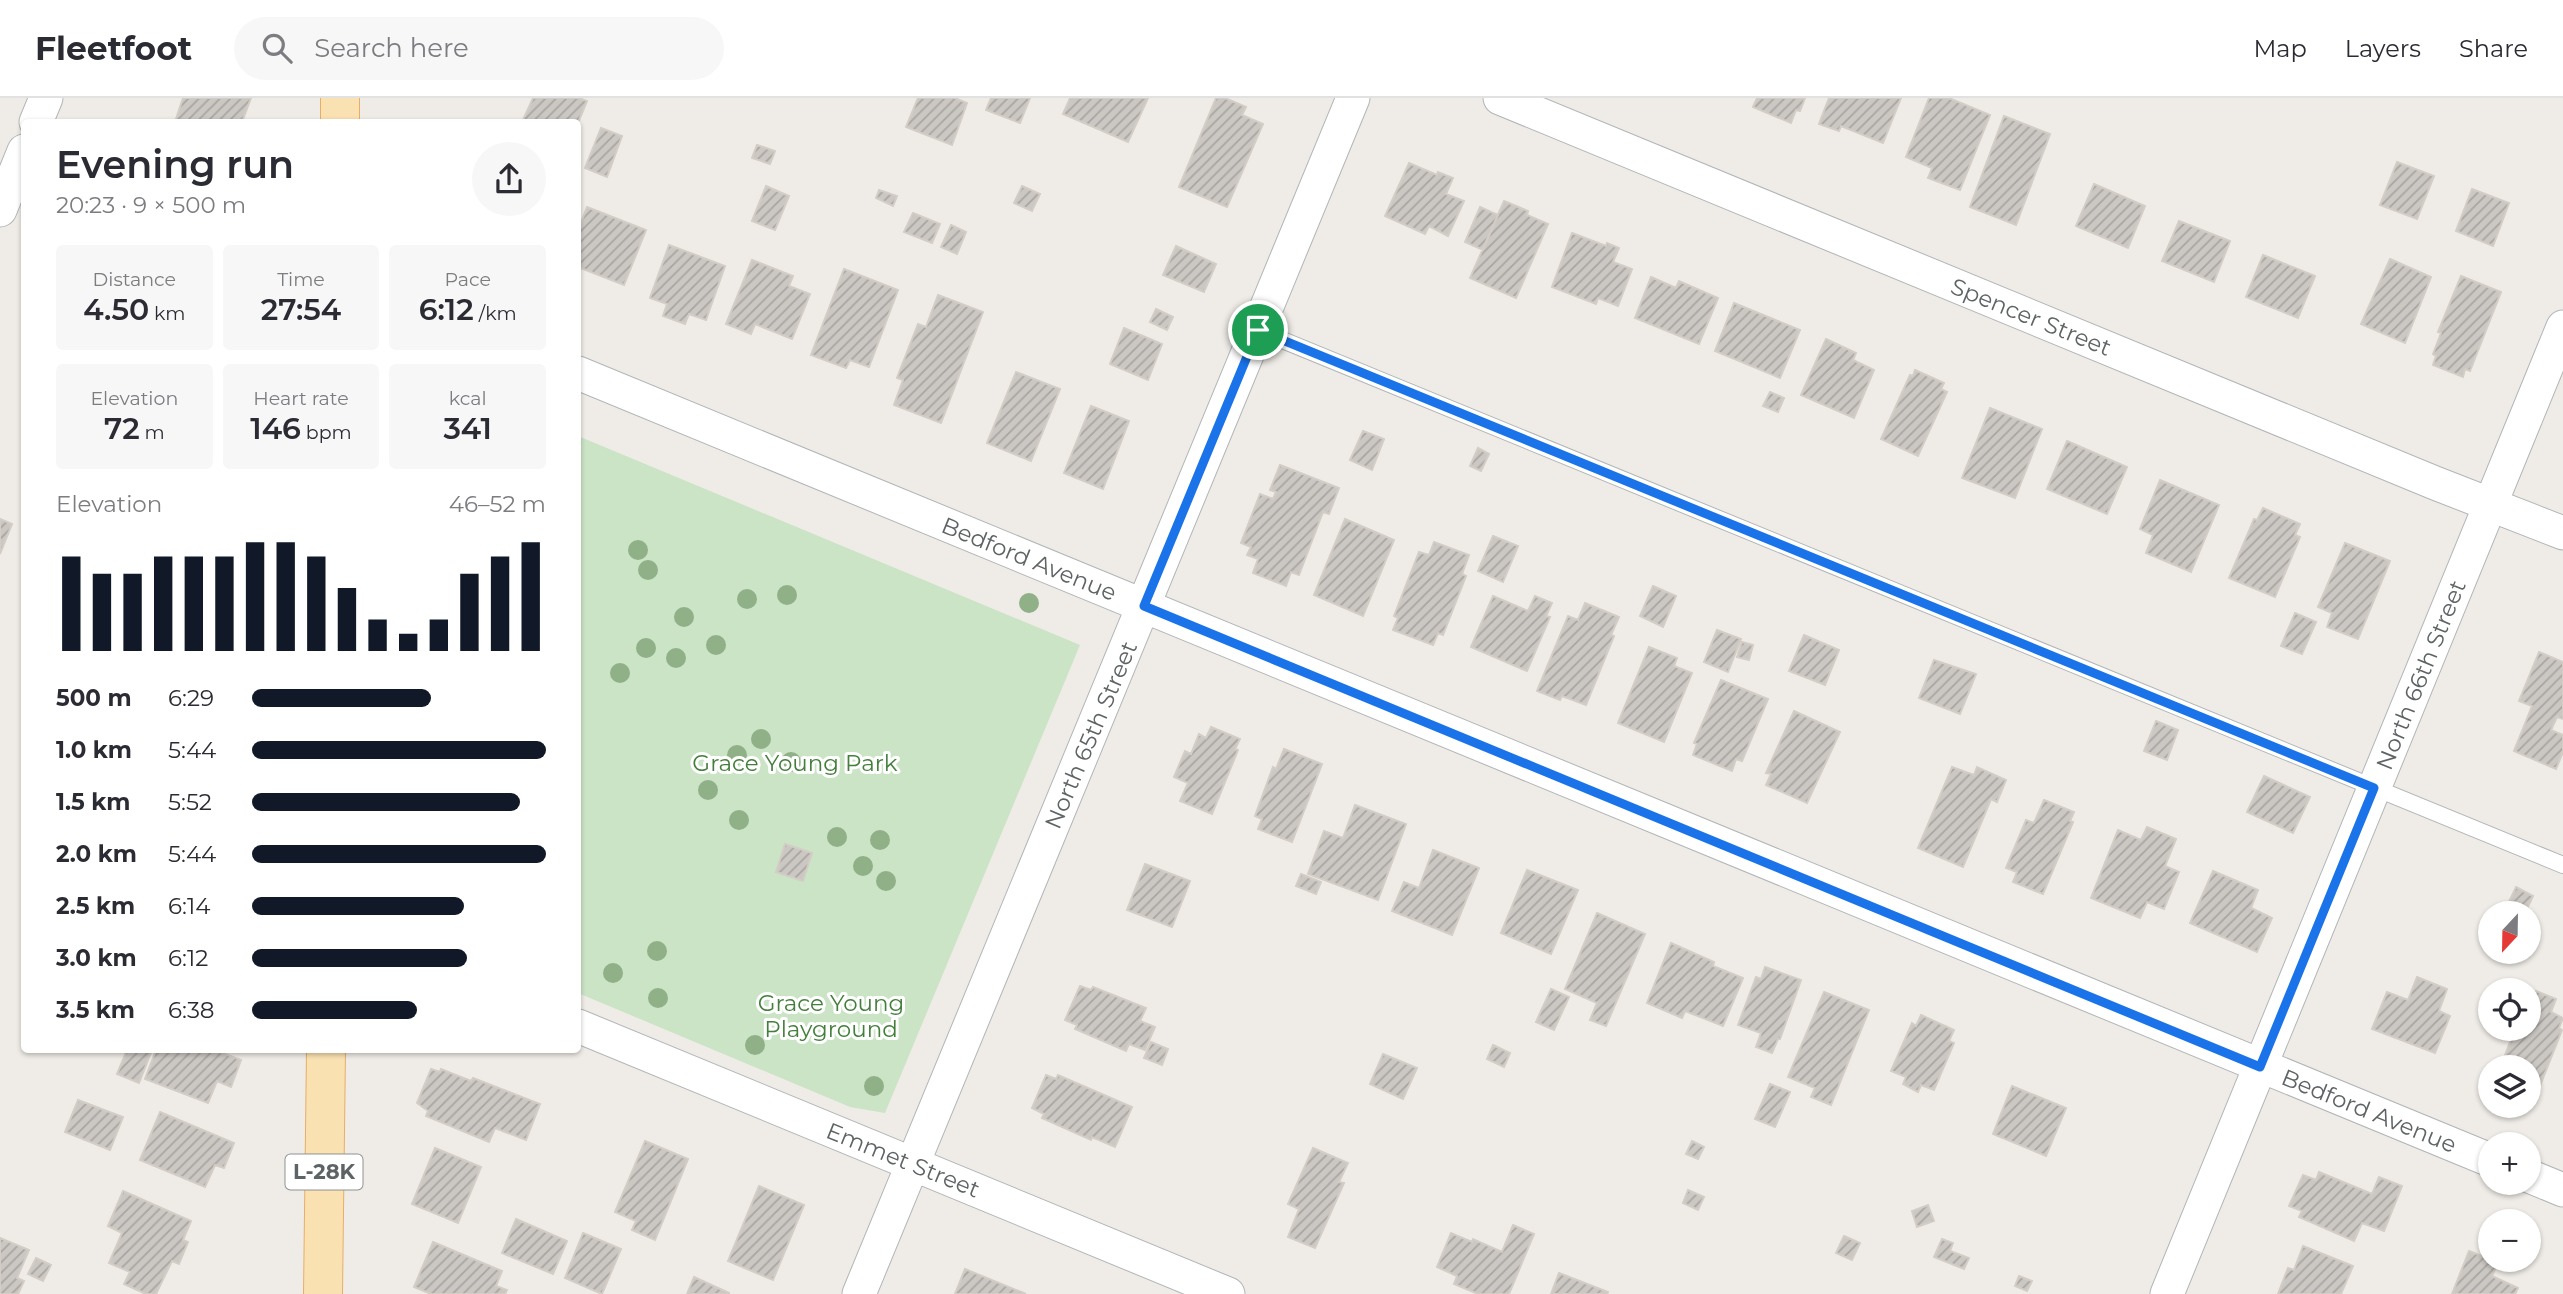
<!DOCTYPE html>
<meta charset="utf-8">
<style>
body{margin:0;font-family:Montserrat,sans-serif;background:#f7f7f7;color:#2b2b33;height:100vh;display:flex;flex-direction:column;font-size:26px;white-space:nowrap}
*{box-sizing:border-box;margin:0}
p{font-size:23px;color:#7c7c81}
.icon{flex:none;width:38px;height:38px;fill:none;stroke:currentColor;stroke-width:2;stroke-linecap:round;stroke-linejoin:round}
.map{position:relative;flex:1;overflow:hidden}
.side{position:absolute;left:21px;top:21px;width:560px;height:934px;display:flex;flex-direction:column;background:#fff;border-radius:7px;box-shadow:0 2px 5px #0004}
.side>*{flex:none}
.needle{width:46px;rotate:202deg}
.fabs{position:absolute;left:2478px;top:803px;display:grid;gap:14px}
.fabs a{display:grid;place-items:center;width:63px;height:63px;border-radius:50%;background:#fff;box-shadow:0 2px 5px #0004;font-size:35px}
.pin{position:absolute;display:grid;place-items:center;width:60px;height:60px;color:#fff;margin:-30px;border:4px solid #fff;border-radius:50%;box-shadow:0 2px 7px #0007}
.round{display:grid;place-items:center;flex:none;width:74px;height:74px;border-radius:37px;background:#f7f7f7}
.summary{display:flex;align-items:center;justify-content:space-between;height:119px;padding:0 35px}
h1{font-size:38px;font-weight:600;line-height:52px}
.figures{display:grid;grid-template-columns:repeat(3,1fr);gap:10px;height:119px;padding:7px 35px}
.figures div{display:grid;align-content:center;border-radius:7px;background:#f7f7f7;text-align:center}
.figures b{font-size:30px;font-weight:600}
.figures small{font-size:19px;font-weight:400}
.figures p{font-size:19px}
.chart{height:196px;padding:14px 35px}
.chart p{display:flex;justify-content:space-between}
.chart svg{width:100%;height:126px;margin-top:7px;stroke:#111827;stroke-width:6}
ul{padding:0 35px;list-style:none;font-size:23px}
li{display:grid;grid-template-columns:112px 84px 1fr;align-items:center;height:52px}
li i{height:18px;border-radius:9px;background:#111827}
header{display:flex;align-items:center;gap:42px;box-sizing:border-box;height:98px;padding:0 35px;background:#fff;border-bottom:2px solid #e1e1e2}
header strong{font-size:33px}
nav{display:flex;gap:38px;margin-inline-start:auto;font-size:24px}
.search{width:490px;height:63px;background:#f7f7f7;display:flex;align-items:center;gap:18px;box-sizing:border-box;padding:0 24px;border-radius:38px;color:#7c7c81;font-size:26px}
.map>svg:first-child{display:block}
.green{fill:#cae4c5}
.building{fill:url(#building-hatch);stroke:#d3cdc5;stroke-width:2}
.lines{fill:none;stroke-linecap:round;stroke-linejoin:round}
.lane-casing{stroke:#b2b5b7;stroke-width:18}
.street-casing{stroke:#b2b5b7;stroke-width:35}
.primary-casing{stroke:#e7ae68;stroke-width:40}
.lane{stroke:#fff;stroke-width:16}
.street{stroke:#fff;stroke-width:33}
.primary{stroke:#f9e1b2;stroke-width:38}
.tree{fill:#90b088}
.route-casing{stroke:#fff;stroke-width:14}
.route{stroke:#1a73e8;stroke-width:9}
.labels{text-anchor:middle;stroke-width:6;stroke-linejoin:round;paint-order:stroke}
.shield{fill:#fff;stroke:#8e9293;stroke-width:2}
.shield-label{font-size:21px;font-weight:bold;fill:#5e6365}
.street-label{font-size:23px;fill:#5e6365;stroke:#fff}
.park-label{font-size:23px;fill:#437f3b;stroke:#fff}
</style>
<header>
<strong>Fleetfoot</strong>
<div class="search"><svg class="icon" aria-label="search" viewBox="0 0 24 24"><circle cx="10" cy="10" r="6"/><path d="M15 15l6 6"/></svg>Search here</div>
<nav><a>Map</a><a>Layers</a><a>Share</a></nav>
</header>
<div class="map">
<svg width="2563" height="1196" viewBox="0 0 2563 1196">
<defs>
<pattern id="building-hatch" width="6" height="6" patternUnits="userSpaceOnUse" patternTransform="scale(1.75)"><rect width="6" height="6" fill="#cbc7c3"/><path d="M-1 1l2-2M0 6l6-6M5 7l2-2" fill="none" stroke="#a8a5a2"/></pattern>
</defs>
<rect width="100%" height="100%" fill="#efece7"/>
<path class="green" d="M578 338 1080 547 885 1015 850 1009 578 895Z"/>
<path class="building" d="M183 0H251L242 24H175Z
M533 0H579L587 3 578 25 522 24Z
M918 0H955L967 5 952 47 906 29Z
M991 0H1030L1020 25 986 12Z
M1070 0H1148L1128 44 1063 16Z
M1216 0H1225L1246 9 1242 17 1263 26 1227 109 1179 89Z
M1757 0H1805L1800 13 1796 12 1791 25 1753 9Z
M1829 0H1901L1883 45 1841 28 1839 33 1819 26Z
M1929 0H1949L1990 17 1960 92 1928 80 1932 70 1906 59Z
M2004 18 2050 36 2016 127 1970 109Z
M601 30 622 38 607 79 585 70Z
M757 47 775 53 770 66 752 60Z
M2397 64 2434 78 2417 121 2380 107Z
M1409 65 1437 77 1438 74 1453 80 1446 96 1464 103 1448 138 1429 128 1425 136 1385 118Z
M2094 86 2145 108 2128 150 2076 128Z
M766 88 789 98 775 132 752 123Z
M1022 88 1040 96 1032 113 1014 105Z
M2472 91 2509 105 2493 148 2456 133Z
M879 92 897 98 893 108 876 100Z
M1504 103 1528 113 1527 117 1548 126 1516 200 1470 180Z
M587 109 646 132 624 187 578 169V133Z
M1480 109 1498 117 1483 152 1465 144Z
M913 115 940 126 932 145 904 134Z
M2179 123 2230 143 2214 184 2162 163Z
M951 127 966 134 957 156 941 149Z
M1572 135 1606 148 1607 145 1619 150 1613 164 1632 171 1618 208 1598 200 1596 206 1552 189Z
M669 147 725 168 706 222 689 216 685 226 663 218 667 206 650 200Z
M1176 148 1216 166 1204 194 1163 177Z
M2263 157 2315 178 2298 220 2246 199Z
M2390 161 2431 179 2405 245 2361 226Z
M752 162 793 178 789 188 810 196 792 241 755 226 751 236 726 226Z
M844 171 898 192 869 269 850 262 846 270 811 257Z
M2461 178 2501 194 2470 273 2465 271 2463 279 2433 267 2436 258 2433 256 2441 235 2438 234Z
M1651 179 1676 190 1679 183 1718 200 1699 246 1635 220Z
M938 197 983 214 941 325 894 307 903 282 897 280 918 226 926 229Z
M1734 205 1800 232 1780 280 1715 253Z
M1156 211 1173 219 1167 232 1150 224Z
M1124 230 1162 246 1148 282 1110 266Z
M1826 241 1856 255 1853 262 1874 272 1854 320 1801 297Z
M1915 272 1944 285 1941 291 1947 294 1918 358 1881 341 1910 277 1913 278Z
M1016 274 1060 291 1031 363 987 345Z
M1770 294 1784 300 1778 314 1763 308Z
M1091 308 1129 323 1103 391 1064 375Z
M1990 310 2042 331 2015 400 1962 380Z
M1363 333 1384 341 1372 372 1350 362Z
M2067 343 2127 369 2107 416 2047 391Z
M1478 350 1489 356 1481 373 1470 368Z
M1280 367 1339 390 1329 416 1323 414 1299 477 1291 474 1286 488 1253 475 1258 461 1247 457 1251 449 1241 445 1260 396 1273 401 1276 394 1270 392Z
M2160 382 2219 407 2191 474 2146 455 2153 437 2140 431Z
M2263 410 2300 426 2295 437 2300 439 2275 499 2229 480 2254 421 2257 422Z
M0 421 12 426 0 456Z
M1345 421 1394 442 1363 518 1314 497Z
M1493 438 1518 448 1503 484 1478 473Z
M1434 444 1469 457 1462 476 1466 478 1443 537 1438 535 1433 547 1393 532 1398 520 1394 518 1419 454 1429 457Z
M2345 445 2390 463 2358 541 2327 529 2332 515 2318 509Z
M1653 488 1676 498 1663 529 1640 518Z
M1493 498 1528 513 1535 498 1552 505 1546 518 1550 519 1527 573 1471 549Z
M1585 505 1619 519 1611 537 1614 538 1586 607 1562 598 1560 602 1537 593 1568 518 1578 522Z
M2295 515 2316 524 2302 556 2281 548Z
M1717 532 1741 541 1728 574 1704 564Z
M1804 537 1839 552 1825 587 1789 573Z
M1742 544 1753 547 1749 562 1737 559Z
M1649 549 1677 560 1674 568 1692 575 1664 644 1618 625Z
M2539 554 2563 564V621L2557 619 2551 632 2563 637V654L2556 671 2514 653 2532 608 2519 603Z
M1934 562 1976 576 1960 616 1919 600Z
M1721 582 1768 601 1742 663 1736 661 1732 673 1693 657 1697 646 1694 645Z
M1794 613 1840 634 1807 705 1766 687 1771 676 1766 675Z
M2156 623 2178 632 2167 662 2144 653Z
M1211 629 1240 641 1235 651 1238 652 1212 716 1180 703 1188 685 1174 679 1185 653 1191 656 1199 636 1206 640Z
M1284 651 1322 666 1292 744 1258 731 1262 721 1255 718 1273 669 1276 671Z
M1952 669 1974 677 1977 669 2006 682 1997 704 1991 701 1963 769 1918 750Z
M2264 678 2310 699 2293 735 2247 714Z
M2044 702 2074 714 2070 723 2073 724 2043 796 2013 784 2017 774 2006 770 2026 722 2034 725Z
M1355 707 1406 726 1378 802 1308 776 1324 733 1343 740Z
M2147 729 2176 741 2165 768 2179 774 2164 811 2147 804 2140 820 2091 800 2118 732 2141 742Z
M785 746 812 755 803 783 776 774Z
M1433 752 1479 770 1452 837 1392 813 1404 784 1419 790Z
M1145 766 1190 783 1172 829 1127 812Z
M1527 772 1578 792 1551 856 1501 835Z
M2213 773 2258 792 2251 810 2272 820 2257 854 2190 825Z
M1301 776 1321 784 1316 796 1296 788Z
M2516 789 2533 798 2526 813 2508 806Z
M1597 815 1645 836 1606 928 1590 922 1597 905 1565 891Z
M1671 845 1714 864 1713 868 1743 880 1723 928 1685 913 1682 920 1647 905Z
M1765 869 1801 882 1780 941H1778L1772 955 1756 949 1761 935 1738 927 1756 879 1761 881Z
M2417 879 2447 891 2439 913 2450 918 2435 955 2372 931 2387 894 2408 902Z
M1080 888 1091 892 1093 889 1146 910 1140 923 1155 929 1145 952 1129 946 1126 953 1075 931 1077 927 1065 922Z
M1551 891 1569 899 1554 932 1536 924Z
M2536 893 2556 901 2551 914 2563 920 2559 930 2562 932 2534 1003 2529 1001V970H2500L2515 931H2529V911Z
M1824 894 1869 912 1831 1007 1811 999 1815 990 1788 979Z
M1921 917 1954 932 1949 943 1954 945 1934 992 1921 987 1918 994 1903 986 1906 979 1891 973 1912 925 1916 928Z
M1151 944 1168 951 1162 967 1144 960Z
M1493 947 1510 955 1504 969 1487 961Z
M127 952H152L139 985 117 976Z
M156 952H215L241 962 231 989 217 983 208 1005 145 981Z
M1383 956 1417 970 1403 1001 1370 986Z
M431 971 440 974 441 971 471 983 473 980 540 1006 526 1042 495 1030 489 1044 426 1018 428 1013 417 1005Z
M1046 977 1056 981 1058 977 1132 1009 1115 1049 1092 1039 1091 1042 1042 1020 1044 1016 1032 1010Z
M1770 986 1790 994 1775 1029 1755 1021Z
M2012 988 2066 1010 2046 1058 1993 1036Z
M78 1002 123 1019 110 1052 65 1034Z
M160 1014 234 1045 224 1070 215 1067 205 1089 140 1062Z
M645 1043 688 1061 655 1142 632 1132 636 1123 615 1114Z
M1692 1043 1704 1049 1698 1061 1686 1056Z
M435 1050 481 1069 458 1125 412 1106Z
M1313 1050 1348 1065 1339 1084 1344 1085 1315 1150 1288 1139 1299 1111 1288 1106Z
M2319 1074 2372 1096 2379 1079 2402 1088 2384 1133 2362 1125 2354 1143 2299 1119 2302 1113 2289 1108 2303 1077 2316 1082Z
M759 1088 804 1107 773 1182 728 1163Z
M1688 1092 1704 1099 1698 1112 1683 1105Z
M123 1093 191 1123 183 1142 188 1144 179 1166 172 1163 156 1196H146L124 1186 130 1174 109 1165 122 1135 108 1128Z
M1928 1107 1934 1123 1917 1129 1912 1113Z
M516 1121 567 1143 553 1176 502 1155Z
M1513 1127 1534 1136 1509 1196H1478L1454 1186 1457 1178 1437 1169 1451 1135 1472 1144 1473 1141 1502 1154Z
M583 1135 621 1151 602 1196 565 1180Z
M1844 1138 1860 1145 1852 1162 1836 1155Z
M0 1140 29 1152 17 1180 24 1183 18 1196H0Z
M1942 1141 1953 1145 1950 1153 1969 1160 1964 1171 1934 1159Z
M433 1144 502 1173 496 1188 507 1192 505 1196H431L414 1189Z
M2303 1148 2353 1168 2341 1196H2278L2288 1170 2294 1172Z
M2469 1153 2498 1164 2492 1178 2518 1190 2515 1196H2452Z
M36 1160 51 1167 43 1183 28 1176Z
M965 1171 1026 1196H955Z
M1559 1175 1608 1194 1607 1196H1551Z
M2019 1178 2032 1183 2027 1193 2015 1188Z
M694 1179 729 1195V1196H687Z"/>
<g class="lines">
<defs>
<path id="lane" d="M1258 232 2563 767"/>
<path id="street" d="M1500 0 2435 385 2563 435
M36 24 46 0
M0 112 24 53
M578 275 2490 1062
M578 928 1228 1196
M2529 1078 2563 1092
M859 1196 1353 0
M2167 1196 2563 229"/>
<path id="primary" d="M340 24V0
M323 1196 326 952"/>
</defs>
<use href="#lane" class="lane-casing"/>
<use href="#street" class="street-casing"/>
<use href="#primary" class="primary-casing"/>
<use href="#lane" class="lane"/>
<use href="#street" class="street"/>
<use href="#primary" class="primary"/>
</g>
<g class="tree">
<circle cx="638" cy="452" r="10"/>
<circle cx="648" cy="472" r="10"/>
<circle cx="787" cy="497" r="10"/>
<circle cx="747" cy="501" r="10"/>
<circle cx="1029" cy="505" r="10"/>
<circle cx="684" cy="519" r="10"/>
<circle cx="716" cy="547" r="10"/>
<circle cx="646" cy="550" r="10"/>
<circle cx="676" cy="560" r="10"/>
<circle cx="620" cy="575" r="10"/>
<circle cx="761" cy="641" r="10"/>
<circle cx="737" cy="657" r="10"/>
<circle cx="791" cy="664" r="10"/>
<circle cx="708" cy="692" r="10"/>
<circle cx="739" cy="722" r="10"/>
<circle cx="837" cy="739" r="10"/>
<circle cx="880" cy="742" r="10"/>
<circle cx="863" cy="768" r="10"/>
<circle cx="886" cy="783" r="10"/>
<circle cx="657" cy="853" r="10"/>
<circle cx="613" cy="875" r="10"/>
<circle cx="658" cy="900" r="10"/>
<circle cx="755" cy="947" r="10"/>
<circle cx="874" cy="988" r="10"/>
</g>
<g class="lines">
<defs>
<path id="route" d="M1258 232 2374 690 2260 969 1144 508Z"/>
</defs>
<use href="#route" class="route-casing"/>
<use href="#route" class="route"/>
</g>
<g class="labels">
<rect class="shield" x="285.5" y="1056.5" width="77" height="35" rx="5"/>
<g class="shield-label">
<text x="324" y="1081">L-28K</text>
</g>
<g class="street-label">
<text transform="translate(2031 219) rotate(22)" y="8">Spencer Street</text>
<text transform="translate(1029 461) rotate(22)" y="8">Bedford Avenue</text>
<text transform="translate(2421 577) rotate(-68)" y="8">North 66th Street</text>
<text transform="translate(1091 637) rotate(-67)" y="8">North 65th Street</text>
<text transform="translate(2369 1013) rotate(22)" y="8">Bedford Avenue</text>
<text transform="translate(903 1062) rotate(22)" y="8">Emmet Street</text>
</g>
<g class="park-label">
<text x="795" y="673">Grace Young Park</text>
<text x="831" y="913">Grace Young<tspan x="831" dy="26">Playground</tspan></text>
</g>
</g>
</svg>
<div class="fabs">
<a><svg class="needle" viewBox="-14 -14 28 28"><path d="M0-13l5 13h-10z" fill="#e53935"/><path d="M0 13l5-13h-10z" fill="#7c7c81"/></svg></a>
<a><svg class="icon" aria-label="locate" viewBox="0 0 24 24"><circle cx="12" cy="12" r="6"/><path d="M12 2v4M12 18v4M2 12h4M18 12h4"/></svg></a>
<a><svg class="icon" aria-label="layers" viewBox="0 0 24 24"><path d="M12 4l9 5-9 5-9-5zM3 14l9 5 9-5"/></svg></a>
<a>+</a>
<a>−</a>
</div>
<div class="pin" style="left:1258px;top:232px;background:#1e9e55"><svg class="icon" aria-label="arrive" viewBox="0 0 24 24"><path d="M6 21V4h12l-3 4 3 4H6"/></svg></div>
<section class="side">
<div class="summary"><div><h1>Evening run</h1><p>20:23 · 9 × 500 m</p></div><a class="round"><svg class="icon" aria-label="share" viewBox="0 0 24 24"><path d="M12 15V3M7 8l5-5 5 5M5 13v7h14v-7"/></svg></a></div>
<div class="figures">
<div><p>Distance</p><b>4.50<small> km</small></b></div>
<div><p>Time</p><b>27:54</b></div>
<div><p>Pace</p><b>6:12<small> /km</small></b></div>
</div>
<div class="figures">
<div><p>Elevation</p><b>72<small> m</small></b></div>
<div><p>Heart rate</p><b>146<small> bpm</small></b></div>
<div><p>kcal</p><b>341</b></div>
</div>
<div class="chart"><p><span>Elevation</span>46–52 m</p>
<svg viewBox="0 0 160 44" preserveAspectRatio="none"><path d="M5 44V11M15 44V17M25 44V17M35 44V11M45 44V11M55 44V11M65 44V6M75 44V6M85 44V11M95 44V22M105 44V33M115 44V38M125 44V33M135 44V17M145 44V11M155 44V6"/></svg>
</div>
<ul>
<li><b>500 m</b>6:29<i style="width:61%"></i></li>
<li><b>1.0 km</b>5:44<i style="width:100%"></i></li>
<li><b>1.5 km</b>5:52<i style="width:91%"></i></li>
<li><b>2.0 km</b>5:44<i style="width:100%"></i></li>
<li><b>2.5 km</b>6:14<i style="width:72%"></i></li>
<li><b>3.0 km</b>6:12<i style="width:73%"></i></li>
<li><b>3.5 km</b>6:38<i style="width:56%"></i></li>
</ul>
</section>
</div>
